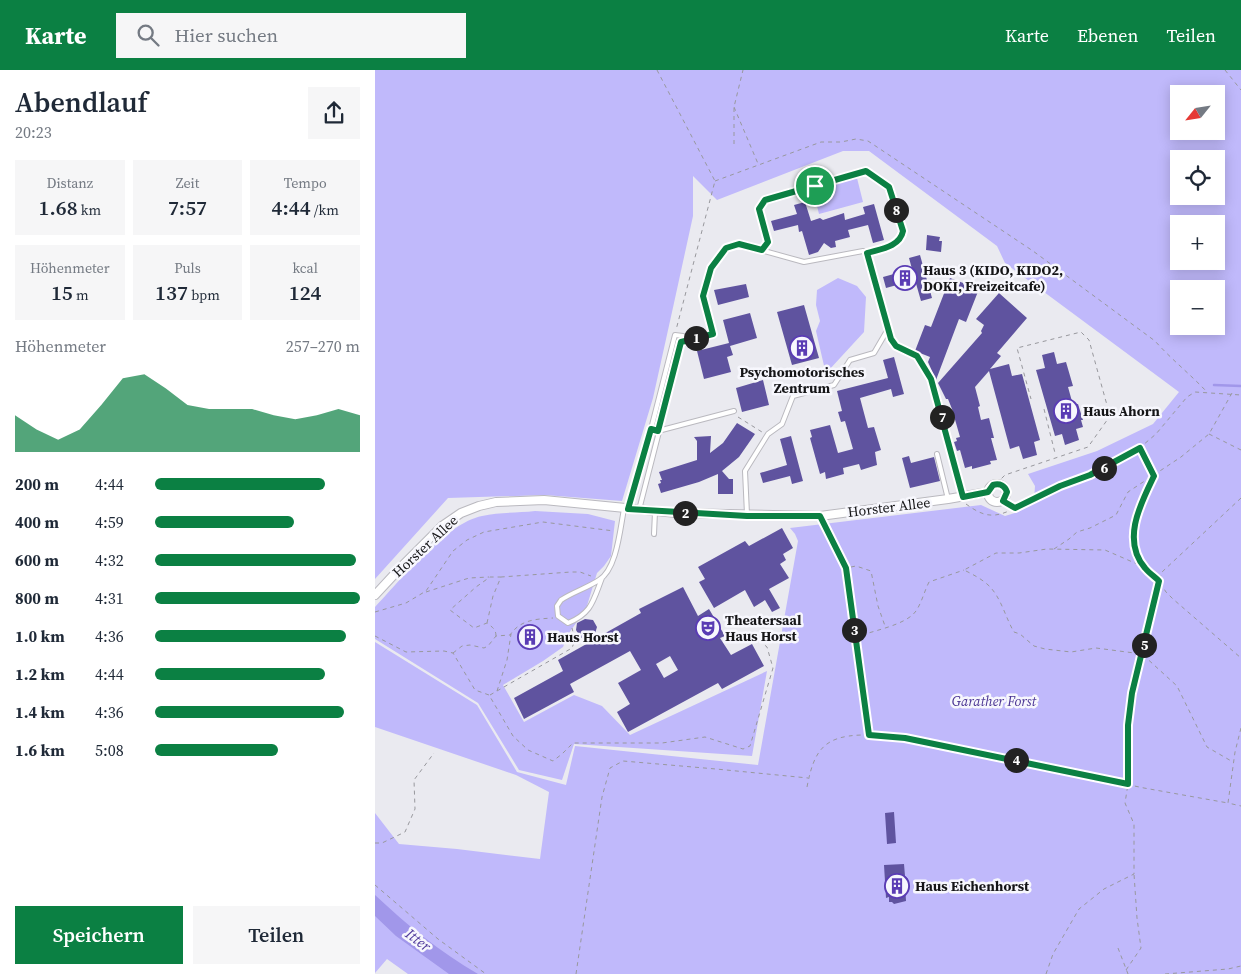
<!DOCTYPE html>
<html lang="de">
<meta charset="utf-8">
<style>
body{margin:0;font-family:"Source Serif 4",serif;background:#f6f6f7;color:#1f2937;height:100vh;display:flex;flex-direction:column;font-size:19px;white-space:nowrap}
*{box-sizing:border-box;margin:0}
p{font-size:16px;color:#747a83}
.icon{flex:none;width:28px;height:28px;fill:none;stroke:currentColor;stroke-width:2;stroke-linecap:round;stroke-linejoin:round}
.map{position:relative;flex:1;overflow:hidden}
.sheet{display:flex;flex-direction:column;background:#fff;width:375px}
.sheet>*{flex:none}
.needle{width:32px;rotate:240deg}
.tools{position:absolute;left:795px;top:15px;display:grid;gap:10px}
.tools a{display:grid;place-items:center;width:55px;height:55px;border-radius:0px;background:#fff;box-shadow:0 2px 12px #0003;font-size:25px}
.pin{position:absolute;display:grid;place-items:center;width:42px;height:42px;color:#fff;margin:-21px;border:2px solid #fff;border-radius:50%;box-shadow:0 1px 5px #0007}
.km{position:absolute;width:25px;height:25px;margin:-12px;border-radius:50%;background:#222;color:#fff;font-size:14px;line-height:25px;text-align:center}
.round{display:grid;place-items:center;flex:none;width:52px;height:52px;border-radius:0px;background:#f6f6f7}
.headline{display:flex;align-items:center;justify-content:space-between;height:85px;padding:0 15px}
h1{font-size:28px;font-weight:600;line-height:38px}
.figures{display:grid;grid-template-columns:repeat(3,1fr);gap:8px;height:85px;padding:5px 15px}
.figures div{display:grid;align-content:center;border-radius:0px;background:#f6f6f7;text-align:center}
.figures b{font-size:21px;font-weight:600}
.figures small{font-size:14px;font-weight:400}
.figures p{font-size:14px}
.chart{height:140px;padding:10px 15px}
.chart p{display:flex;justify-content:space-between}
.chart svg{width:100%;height:90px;margin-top:5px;fill:#0b8043;opacity:.7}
.action{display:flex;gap:10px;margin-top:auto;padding:10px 15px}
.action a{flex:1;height:58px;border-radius:0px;background:#0b8043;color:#fff;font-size:20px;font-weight:600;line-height:58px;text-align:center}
.action a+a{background:#f6f6f7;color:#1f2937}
ul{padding:0 15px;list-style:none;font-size:16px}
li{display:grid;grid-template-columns:80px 60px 1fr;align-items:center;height:38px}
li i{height:12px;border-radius:6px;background:#0b8043}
header{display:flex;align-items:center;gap:30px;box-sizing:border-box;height:70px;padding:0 25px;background:#0b8043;color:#fff}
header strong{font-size:24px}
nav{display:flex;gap:28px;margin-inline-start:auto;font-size:18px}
.search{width:350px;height:45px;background:#f6f6f7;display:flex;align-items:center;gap:12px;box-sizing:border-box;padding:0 18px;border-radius:0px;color:#747a83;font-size:19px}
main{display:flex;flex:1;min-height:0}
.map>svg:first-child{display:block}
.green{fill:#c0b9fb;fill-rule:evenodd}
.water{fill:#a197ea}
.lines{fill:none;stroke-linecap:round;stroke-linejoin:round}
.stream{stroke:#a197ea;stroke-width:2.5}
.building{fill:#5f539f;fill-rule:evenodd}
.service-casing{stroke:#bab9bf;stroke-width:6}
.minor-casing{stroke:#bab9bf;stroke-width:10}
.path{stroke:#98989d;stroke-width:1;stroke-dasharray:4 4;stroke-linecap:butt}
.service{stroke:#fff;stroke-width:4}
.minor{stroke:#fff;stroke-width:8}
.route-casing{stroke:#fff;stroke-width:10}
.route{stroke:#0b8043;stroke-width:6}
.labels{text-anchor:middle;stroke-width:5;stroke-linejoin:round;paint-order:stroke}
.poi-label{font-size:14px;font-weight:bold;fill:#151517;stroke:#f7f7fd;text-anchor:start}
.street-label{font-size:14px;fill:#151517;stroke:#f7f7fd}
.park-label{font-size:14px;font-style:italic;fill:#4a3493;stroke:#f7f7fd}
.water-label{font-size:15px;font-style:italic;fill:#513c9c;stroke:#f7f7fd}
</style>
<header>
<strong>Karte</strong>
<div class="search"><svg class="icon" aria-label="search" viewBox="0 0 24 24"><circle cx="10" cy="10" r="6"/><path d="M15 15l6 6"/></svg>Hier suchen</div>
<nav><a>Karte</a><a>Ebenen</a><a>Teilen</a></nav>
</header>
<main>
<section class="sheet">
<div class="headline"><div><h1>Abendlauf</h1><p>20:23</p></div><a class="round"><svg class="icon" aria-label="share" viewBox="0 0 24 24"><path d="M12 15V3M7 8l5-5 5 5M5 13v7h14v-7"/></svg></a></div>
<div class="figures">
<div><p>Distanz</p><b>1.68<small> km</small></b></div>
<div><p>Zeit</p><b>7:57</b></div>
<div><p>Tempo</p><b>4:44<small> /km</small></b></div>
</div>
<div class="figures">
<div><p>Höhenmeter</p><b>15<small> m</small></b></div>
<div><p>Puls</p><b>137<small> bpm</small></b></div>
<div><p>kcal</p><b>124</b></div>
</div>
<div class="chart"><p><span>Höhenmeter</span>257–270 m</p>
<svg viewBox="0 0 160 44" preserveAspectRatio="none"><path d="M0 44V26L10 33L20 38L30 33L40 21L50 8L60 6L70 13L80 21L90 23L100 23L110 23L120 26L130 28L140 26L150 23L160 26V44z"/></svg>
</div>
<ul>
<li><b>200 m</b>4:44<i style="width:83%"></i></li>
<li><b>400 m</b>4:59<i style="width:68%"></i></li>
<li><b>600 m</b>4:32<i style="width:98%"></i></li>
<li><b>800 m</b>4:31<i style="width:100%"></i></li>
<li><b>1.0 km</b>4:36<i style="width:93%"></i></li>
<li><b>1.2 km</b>4:44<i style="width:83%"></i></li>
<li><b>1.4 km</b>4:36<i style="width:92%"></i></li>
<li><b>1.6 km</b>5:08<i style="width:60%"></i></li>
</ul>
<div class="action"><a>Speichern</a><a>Teilen</a></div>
</section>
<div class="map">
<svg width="866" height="904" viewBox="0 0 866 904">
<rect width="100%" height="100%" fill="#eaeaf0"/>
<path class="green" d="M0 0H866V904H33L12 889 0 903V743L24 774 82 779 165 789 174 722 141 705 0 657V572L102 635 142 702 191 715 200 676 383 695 423 471 420 464 415 458 606 435 630 446 643 442 659 430 660 416 653 404 722 381 778 354 804 322 630 193 622 176 494 81H468L342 130 318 106V146L299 233 278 328 247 431 170 425 73 428 0 509ZM804 24H841V61H804ZM804 89H841V126H804ZM804 154H841V191H804ZM804 219H841V256H804Z
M482 108 488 132 444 144 438 120Z
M463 208 482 216 491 227 489 262 454 300H450L441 261 445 251 441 235 442 220Z
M160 441 213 444 240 451 236 486 229 496 222 503 211 539 194 563 188 577 168 591 128 615 149 652 199 625 227 636 255 665 392 601 377 686 199 674 187 710 144 700 103 633 0 569V537C25 511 71 453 107 446 124 442 143 443 160 441Z"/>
<path class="water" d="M0 825C32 855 65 882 103 904H74L21 866 0 846Z"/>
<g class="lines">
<path class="stream" d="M839 315 866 316"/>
</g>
<path class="building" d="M430 132 436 151 445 148 448 150 469 143 470 150 490 144 488 137 499 134 509 170 498 173 493 155 473 160 475 167 460 171 461 177 456 178 449 173 443 182 434 185 427 161 424 162 423 155 399 161 396 151 422 144 419 135Z
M552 165 565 167 564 171H567L566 182 551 180Z
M545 185 557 228 546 231 540 210 511 218 508 207 537 199 534 188Z
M575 208 604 219 591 252 584 249 561 310 553 292 555 287 540 281 550 255 556 257Z
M371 214 374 227 343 235 339 220Z
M624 223 652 248 622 283 626 286 615 299 634 294 637 306 647 304 665 370 659 372 662 385 648 389 644 376 635 379 614 301 600 317 605 336 603 337 606 350 614 348 619 368H616L622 390 615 391 616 394 597 399V396L590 398 585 380 582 381 579 372 582 371 581 368 585 367 577 339 573 329H571L563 313 607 263 606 261 609 255 601 249Z
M429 235 444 288 417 295 402 242Z
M375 243 382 268 355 276 358 285 352 287 356 302 329 309 322 281 354 273 348 250Z
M679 282 682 294 691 292 698 316 693 317 698 335 703 334 708 350H706L708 357 701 359 704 370 690 375 687 364 680 366 661 300 670 298 667 285Z
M519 287 529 324 518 327 516 319 485 328 493 358 499 357 506 380 500 382 502 395 486 400 484 394 468 398 469 404 451 409 450 402 445 404 435 368 437 367 435 360 455 355 463 383 478 379 470 351 466 352 463 342 467 341 462 321 513 308 508 290Z
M388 310 394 335 367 342 361 318Z
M362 353 380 364 364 387 347 401 354 409H358V424H343V404L324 412 286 423 283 414 286 413 285 410H287L284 402 322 390V371L319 367 336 366 335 383 348 373Z
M416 366 428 411 417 414 415 406 388 413 385 403 412 395 405 369Z
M534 386 536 393 559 387 565 411 535 418 527 388Z
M407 458 418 478 408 484 411 490 405 494 414 508 394 519 405 538 397 542 390 530 379 537 370 520 339 538 324 512 330 509 323 497 370 471 374 476Z
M308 517 323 546 334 539 350 566 345 568 356 585 377 574 389 596 347 619 343 613 253 662 242 642 255 634 243 613 266 600 255 581 195 614 199 622 149 649 139 628 188 601 183 590 215 572 205 567 201 560 202 553 210 549 218 550 222 557 218 570 266 543 264 539ZM295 586 303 600 289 608 281 594Z
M519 742 521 773 512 774 510 743Z
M529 794 530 806 533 809 530 814 531 831 519 834 517 832H514V827L511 828 509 795Z"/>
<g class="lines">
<defs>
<path id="service" d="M513 259 516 269 521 276 542 286 556 309 589 427
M307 272 338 264 328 226 336 198 351 179 364 174 429 192 488 181 492 183 513 259 499 283 475 290 459 315 418 326 407 354 393 364 370 401 372 444
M283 361 359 341
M562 384 573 429
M253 439 276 359 300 265 308 266 307 272 264 440
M445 446 448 457 471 498 494 665
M279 464 280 442
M227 508C218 531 217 543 193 553L183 546 182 536 186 530C198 522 212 518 224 510 242 499 245 459 249 439"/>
<path id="minor" d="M613 423a9 9 0 1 1 18 0a9 9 0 1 1-18 0Z
M0 525 27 496 67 456 86 443 104 436 121 432 169 430 301 443 445 446 573 429 613 422"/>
</defs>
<use href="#service" class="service-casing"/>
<use href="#minor" class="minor-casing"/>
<path class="path" d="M282 0 340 111 301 260
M850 0 866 20
M359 37 384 96
M359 74V37L368 0
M340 111 446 72H466L481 69 493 71 658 181 780 271C796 289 815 304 832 322
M391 175 393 172 384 139 390 130 491 101 514 117 528 161C525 176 510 177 497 181
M669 339 680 383
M363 347 387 362
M834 364 866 380
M765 380 779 406C771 422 759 444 758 462 758 474 764 487 769 497
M621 414 630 405 713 377 735 346 714 270 706 262 642 278 656 329
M866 428 787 502 784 511 791 522 798 529 866 588
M628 431 640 438 685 415 715 405 761 381 781 364 812 327 820 322 866 325
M591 434C609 447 619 449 640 438
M679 479 694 469 702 462 715 458 741 445 753 422 806 387 834 364 857 323
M476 497 481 496 496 501 503 536 510 556
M51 522 94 508 114 507
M0 542 31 533 51 521 78 481 92 470 109 462 168 452 239 461
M112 553 118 526 126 507 196 502H205L216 506
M487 565C502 560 532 554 541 541 547 532 549 522 554 512L589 500
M0 566 31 582 69 581 78 583 100 620 114 625 138 666 153 680 178 691 187 684 198 673H287L330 667 368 679 375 676 398 598 392 577 386 572 362 565
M121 566C121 559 117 557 112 553L99 558 75 540 101 517 115 507H126
M78 583 87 576 95 575 109 578 113 576 121 566 135 565C145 550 160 549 178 548
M122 621 132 590 136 564
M115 625 197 578 200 570 197 558
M866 658 860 682 853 733 866 736
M501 665 530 668 769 718 853 733
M432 717C439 680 449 666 487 665
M0 773H7L30 762 40 739 39 710 59 683
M0 815 63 869 111 904
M743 878 753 904
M751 900 766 878 762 848 759 804
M201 904 227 727 235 698 248 691 341 699 433 708
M671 904 678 884 704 839 729 819 759 804V754L750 733 753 714V655L757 623 784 511 769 497 730 480 672 479 644 483H621L589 500C597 504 605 508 612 514 626 526 630 547 639 562L645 564 659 576 670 579 696 582 721 578 767 584 802 616 832 677 858 692
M790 904 853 899 866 896"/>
<use href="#service" class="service"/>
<use href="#minor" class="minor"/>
</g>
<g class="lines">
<defs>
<path id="route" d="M491 101 514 117 528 161C525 177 505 179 492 183L516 269 521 276 542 286 556 309 588 427 613 422 618 415C625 413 630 416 632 422L628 431 640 438 685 416 715 405 765 378 779 406C766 433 746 470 770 498 774 503 780 507 784 511L757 623 753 655V714L530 668 494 665 471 498 445 446H372L253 439 276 359 283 361 306 272 338 264 328 226 336 198 351 178 364 174 387 180 393 172 384 139 390 130Z"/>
</defs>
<use href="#route" class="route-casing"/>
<use href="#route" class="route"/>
</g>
<defs>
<symbol id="building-ring" viewBox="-11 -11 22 22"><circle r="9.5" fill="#f7f7fd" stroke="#5a3cb4" stroke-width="1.5"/><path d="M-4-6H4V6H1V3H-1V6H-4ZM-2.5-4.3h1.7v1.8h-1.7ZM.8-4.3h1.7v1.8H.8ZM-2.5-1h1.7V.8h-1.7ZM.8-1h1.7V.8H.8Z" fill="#5a3cb4"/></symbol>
<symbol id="theatre-ring" viewBox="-11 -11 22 22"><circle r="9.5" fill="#f7f7fd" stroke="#5a3cb4" stroke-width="1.5"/><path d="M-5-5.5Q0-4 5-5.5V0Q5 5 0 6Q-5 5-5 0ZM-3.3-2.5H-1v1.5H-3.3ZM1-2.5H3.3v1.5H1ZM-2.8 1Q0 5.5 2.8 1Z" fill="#5a3cb4"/></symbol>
</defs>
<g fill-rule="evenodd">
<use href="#building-ring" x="516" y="194" width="28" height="28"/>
<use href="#building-ring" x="413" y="264" width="28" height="28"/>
<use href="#building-ring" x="677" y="327" width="28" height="28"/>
<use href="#theatre-ring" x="319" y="544" width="28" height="28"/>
<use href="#building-ring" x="141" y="553" width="28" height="28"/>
<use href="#building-ring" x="508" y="802" width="28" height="28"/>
</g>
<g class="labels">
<g class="poi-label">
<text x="548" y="205">Haus 3 (KIDO, KIDO2,<tspan x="548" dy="16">DOKI, Freizeitcafe)</tspan></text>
<text x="427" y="307" text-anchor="middle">Psychomotorisches<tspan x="427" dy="16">Zentrum</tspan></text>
<text x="708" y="346">Haus Ahorn</text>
<text x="350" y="555">Theatersaal<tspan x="350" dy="16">Haus Horst</tspan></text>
<text x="172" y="572">Haus Horst</text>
<text x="540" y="821">Haus Eichenhorst</text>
</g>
<g class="street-label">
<text transform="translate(514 437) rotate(-7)" y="5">Horster Allee</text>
<text transform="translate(50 476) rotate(-43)" y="5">Horster Allee</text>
</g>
<g class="park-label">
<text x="619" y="636">Garather Forst</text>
</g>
<g class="water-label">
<text transform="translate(43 870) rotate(37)" y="5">Itter</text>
</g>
</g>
</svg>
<div class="tools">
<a><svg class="needle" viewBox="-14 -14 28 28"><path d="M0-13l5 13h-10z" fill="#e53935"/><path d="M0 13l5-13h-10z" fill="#747a83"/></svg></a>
<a><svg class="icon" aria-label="locate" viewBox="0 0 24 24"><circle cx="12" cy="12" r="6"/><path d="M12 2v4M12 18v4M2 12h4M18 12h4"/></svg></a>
<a>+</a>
<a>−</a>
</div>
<div class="pin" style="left:440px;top:116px;background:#1e9e55"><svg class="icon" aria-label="arrive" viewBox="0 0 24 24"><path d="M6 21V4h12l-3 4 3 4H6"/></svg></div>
<b class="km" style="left:321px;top:268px">1</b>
<b class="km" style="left:310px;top:443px">2</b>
<b class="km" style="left:479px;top:560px">3</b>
<b class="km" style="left:641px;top:690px">4</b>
<b class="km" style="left:769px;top:575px">5</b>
<b class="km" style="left:729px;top:398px">6</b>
<b class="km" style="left:567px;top:347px">7</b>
<b class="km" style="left:521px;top:140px">8</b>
</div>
</main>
